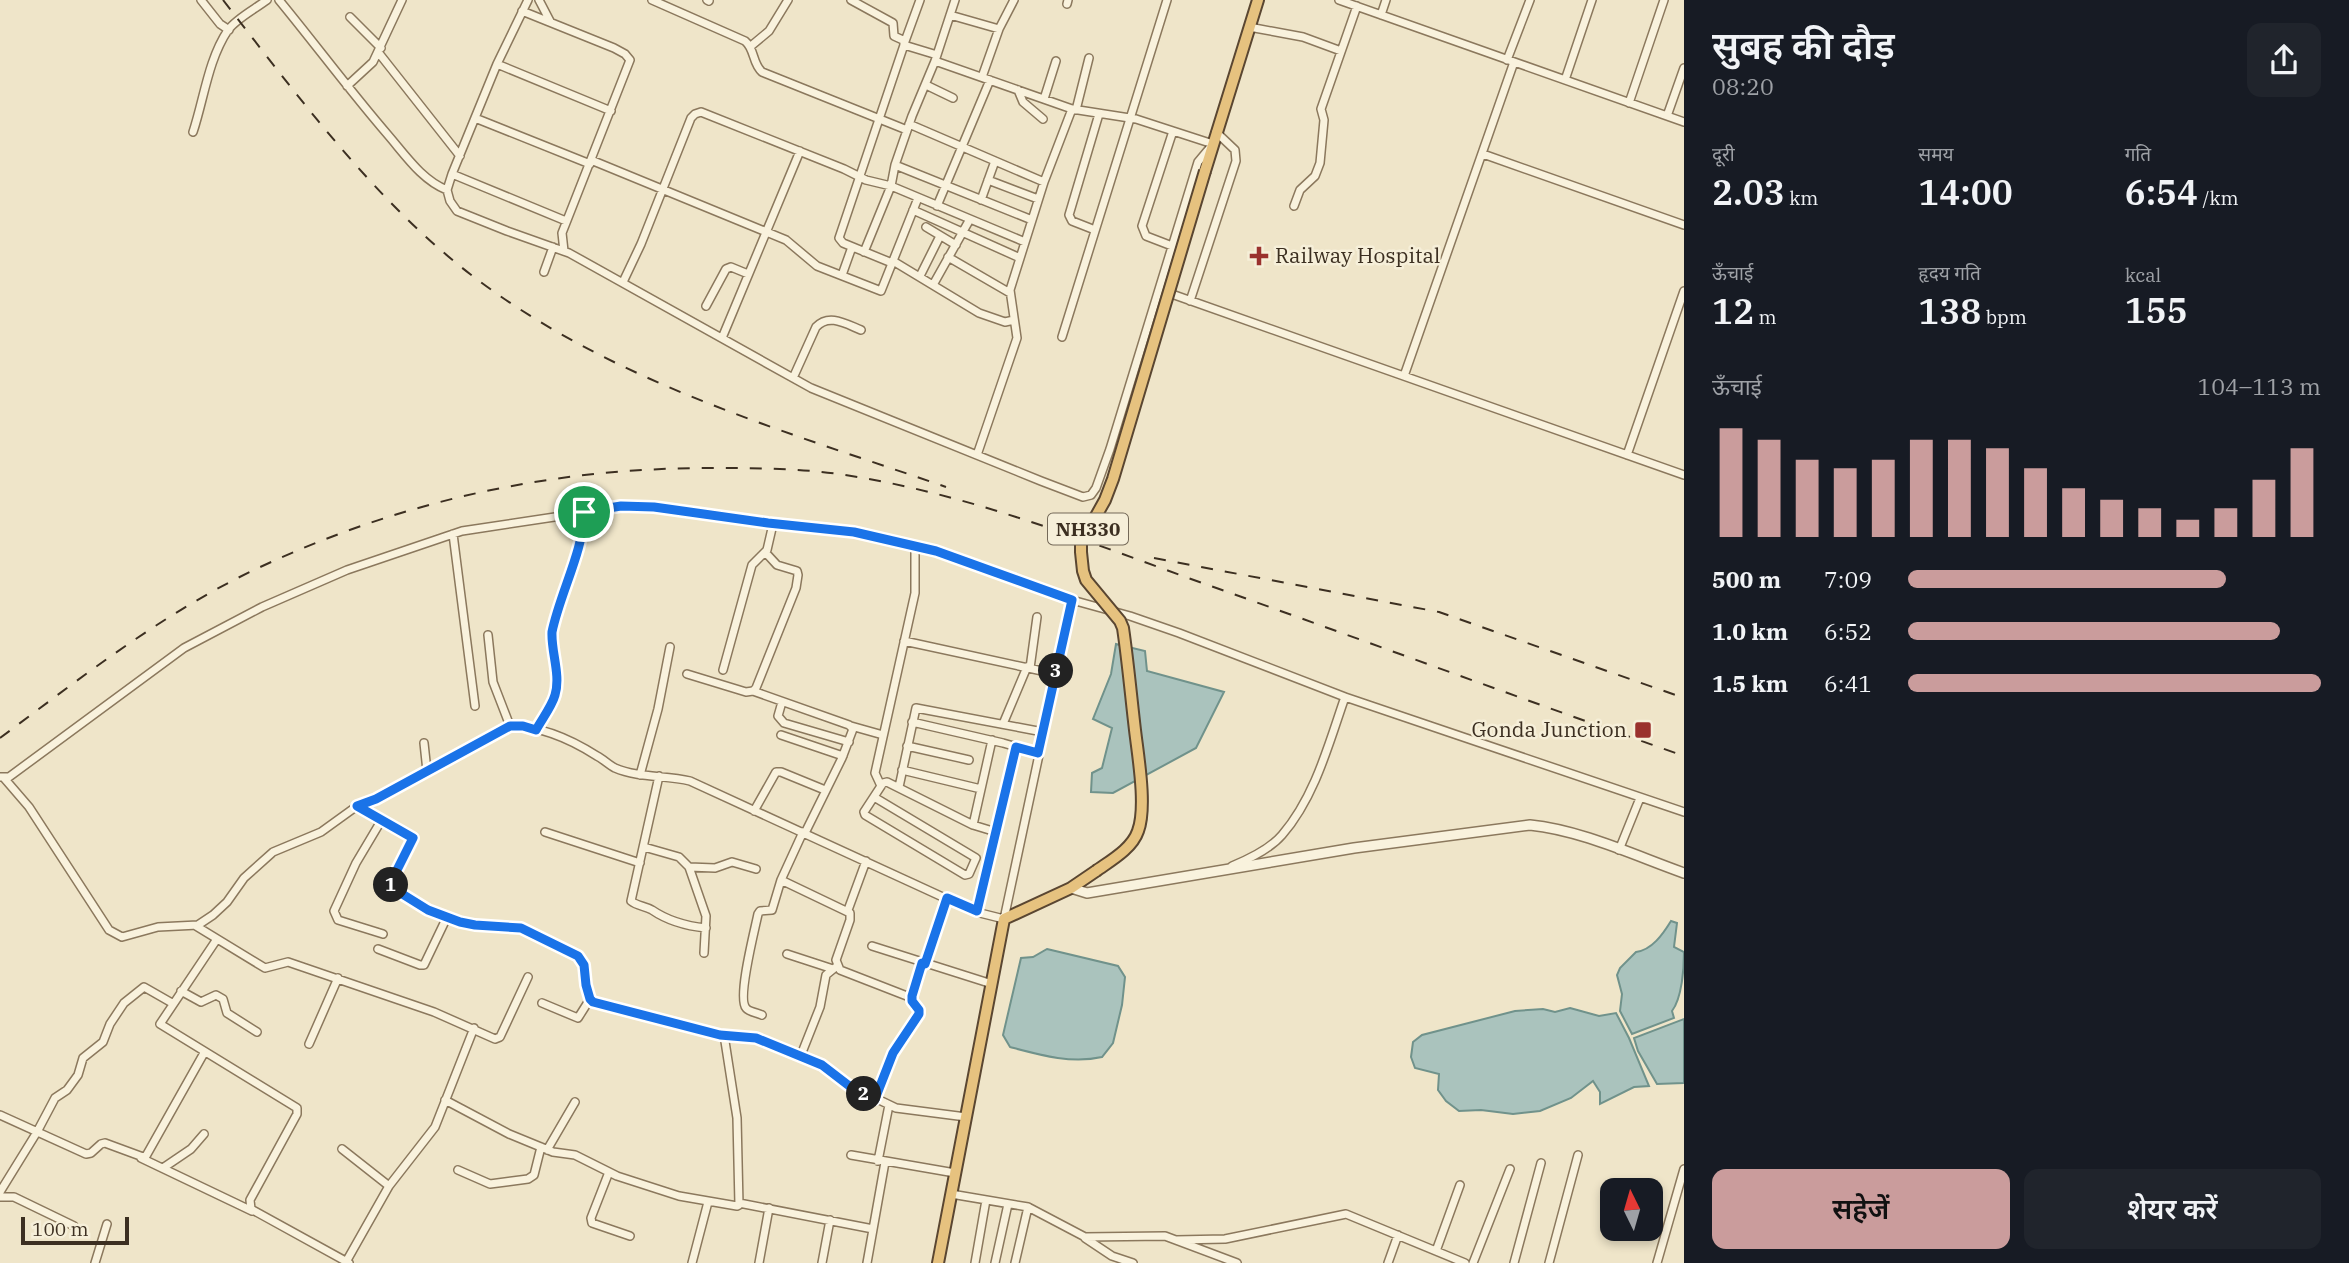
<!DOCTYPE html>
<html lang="hi">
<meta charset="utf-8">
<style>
body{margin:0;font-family:"IBM Plex Serif","Noto Sans Devanagari",serif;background:#20242c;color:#f1f3f6;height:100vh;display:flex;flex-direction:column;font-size:26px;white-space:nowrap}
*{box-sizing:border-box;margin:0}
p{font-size:23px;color:#9ea1a6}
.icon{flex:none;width:38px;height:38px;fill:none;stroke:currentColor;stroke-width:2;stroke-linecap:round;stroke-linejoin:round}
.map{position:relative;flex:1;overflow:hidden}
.sheet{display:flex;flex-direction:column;background:#171b24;width:665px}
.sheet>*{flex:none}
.needle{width:46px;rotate:355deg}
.controls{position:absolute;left:1600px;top:1178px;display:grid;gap:14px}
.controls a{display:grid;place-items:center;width:63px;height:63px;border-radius:14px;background:#171b24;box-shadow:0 4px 10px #0003;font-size:35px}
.scale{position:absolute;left:21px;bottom:18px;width:108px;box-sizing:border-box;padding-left:7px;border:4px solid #3c2f21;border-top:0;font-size:19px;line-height:24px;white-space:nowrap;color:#3c2f21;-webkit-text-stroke:5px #f6efd9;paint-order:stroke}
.pin{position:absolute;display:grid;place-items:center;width:60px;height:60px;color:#fff;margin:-30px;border:4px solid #fff;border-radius:50%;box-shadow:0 2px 7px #0007}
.km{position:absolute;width:35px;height:35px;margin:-18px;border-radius:50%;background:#222;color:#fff;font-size:19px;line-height:35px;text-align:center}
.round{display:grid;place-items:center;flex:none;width:74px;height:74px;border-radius:14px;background:#20242c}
.headline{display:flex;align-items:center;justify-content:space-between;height:119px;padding:0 28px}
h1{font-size:38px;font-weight:600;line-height:52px}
.stats{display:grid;grid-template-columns:repeat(3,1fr);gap:10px;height:119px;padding:7px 28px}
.stats div{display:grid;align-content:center}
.stats b{font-size:35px;font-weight:600}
.stats small{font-size:19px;font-weight:400}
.stats p{font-size:19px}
.chart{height:196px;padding:14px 28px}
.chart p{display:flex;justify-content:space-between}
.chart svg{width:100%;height:126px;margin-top:7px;stroke:#ca9c9c;stroke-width:6}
.action{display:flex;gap:14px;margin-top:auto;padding:14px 28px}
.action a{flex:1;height:80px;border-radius:14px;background:#ca9c9c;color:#111;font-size:28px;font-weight:600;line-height:80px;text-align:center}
.action a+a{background:#20242c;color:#f1f3f6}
ul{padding:0 28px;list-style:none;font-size:23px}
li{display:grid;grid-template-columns:112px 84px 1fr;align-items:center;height:52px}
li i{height:18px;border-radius:9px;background:#ca9c9c}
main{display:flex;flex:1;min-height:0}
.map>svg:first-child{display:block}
.water{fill:#aac3bd;stroke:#70928b;stroke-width:2}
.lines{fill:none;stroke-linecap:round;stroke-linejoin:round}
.minor-casing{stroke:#8b785d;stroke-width:10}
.tertiary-casing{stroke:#8b785d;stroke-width:12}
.trunk-casing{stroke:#5a4631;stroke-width:14}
.minor{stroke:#f9f2dd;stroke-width:7}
.tertiary{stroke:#f9f2dd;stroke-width:9}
.trunk{stroke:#e6c27f;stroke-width:10}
.rail{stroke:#3c2f21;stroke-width:2;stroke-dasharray:12 12;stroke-linecap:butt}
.trunk-bridge-casing{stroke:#5a4631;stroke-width:14;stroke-linecap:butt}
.trunk-bridge{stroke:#e6c27f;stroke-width:10}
.route-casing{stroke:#fff;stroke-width:14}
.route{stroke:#1a73e8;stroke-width:9}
.poi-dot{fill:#9a312d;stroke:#f6efd9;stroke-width:2.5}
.labels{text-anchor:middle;stroke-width:5;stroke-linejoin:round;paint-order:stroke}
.shield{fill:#f6efd9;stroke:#746958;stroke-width:2}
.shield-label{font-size:19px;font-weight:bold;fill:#3c2f21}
.poi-label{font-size:21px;fill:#3c2f21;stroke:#f6efd9;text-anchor:start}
</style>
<main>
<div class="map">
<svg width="1684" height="1263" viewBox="0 0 1684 1263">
<rect width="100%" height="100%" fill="#efe5c9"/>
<path class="water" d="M1116 644 1145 651 1147 671 1224 692 1196 748 1113 793 1091 792 1092 773 1102 768 1112 728 1093 719 1111 674Z
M1671 921 1677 923 1674 947 1684 952C1684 968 1682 998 1672 1011L1674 1018 1632 1034 1620 1011 1622 994 1617 975 1620 968 1636 952C1652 950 1663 934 1671 921Z
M1047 949 1118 966 1125 977 1122 1005 1113 1043 1102 1057C1071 1064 1040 1055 1010 1047L1003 1035 1021 958 1033 957Z
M1570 1008 1599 1016 1616 1013 1629 1038 1649 1086 1634 1087 1600 1104V1092L1593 1081 1571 1098 1540 1111 1513 1114 1481 1110 1459 1111 1446 1101 1438 1090 1439 1074 1415 1068 1411 1057 1413 1042 1422 1035 1515 1011 1543 1009 1555 1012Z
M1684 1019V1083L1657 1084 1638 1051 1634 1038Z"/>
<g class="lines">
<defs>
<path id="minor" d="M201 0 220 24 229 30
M279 0C316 45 350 91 388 135 406 156 422 180 447 190
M528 0 497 64 452 174 447 190 450 201 457 211 507 231 569 253 811 388 1041 481 1083 497 1091 495 1096 488 1110 449 1198 162 1213 144 1136 119 1072 109 935 61
M539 0 550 21
M652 0 745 41C755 49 752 63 762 72L907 130
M707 0 709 1
M851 0 893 23 894 36 905 41
M1339 0 1684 122
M1067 4 1068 0
M522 11 614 48 625 54 630 60 562 233 564 251
M950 15 999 29
M1381 15 1386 0
M350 17 381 48
M1249 27 1303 37 1341 51
M904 44 920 0
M751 46 769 31 788 0
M378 52 460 156
M1507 60 1530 0
M497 64 611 111
M982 77 999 29 1014 0
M1565 80 1592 0
M926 85 953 98
M347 86 373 62 402 0
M1018 90 1023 102 1043 119
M1044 99 1056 61
M1629 103 1664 0
M1076 110 1089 58
M1667 116 1684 68
M475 118 590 164
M909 124 1044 182
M193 132C204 99 208 60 228 30 237 18 255 9 267 0
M1483 154 1684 225
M591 160 786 240 817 266 881 291 918 198
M895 165 1032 220
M452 174 566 221
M988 180 1038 199
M981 200 995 161
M937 206 990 80
M1294 206 1300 190 1315 176 1320 163 1324 120 1321 109 1357 6
M913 210 1020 258
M926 227 956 245
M1095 230 1072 221 1069 215 1099 114
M1172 246 1146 236 1142 226 1173 131
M864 252 891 186 895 165 912 116 935 61 955 0
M948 257 1010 293
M893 261 979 313 1005 322 1014 320
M892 263 843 243 839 238 904 45 937 55
M544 272 553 247
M842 275 852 247
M920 276 940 236
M623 282 641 244 691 118 695 114 701 112 844 169 866 180 891 186 1025 242
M933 285 970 219
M1166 292 1684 475
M1190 301 1236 161 1235 150 1216 132
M706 306 726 269 731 267 748 274
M1062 337 1167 0
M722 338 800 151
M1404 376 1514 62
M793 378 816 327C829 313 846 324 861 330
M977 455 1017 338 1010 290 1044 182 1072 109
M1627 455 1684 291
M453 534 475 706
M488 635 493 682 510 726
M904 641 1056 674
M1030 668 1037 617
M723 670 752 565 767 550 773 524
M687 674 746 692 753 691 756 688 796 588 798 575 797 571 777 565 765 552
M753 691 849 725 853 729 842 758 805 833
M1345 697 1684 812
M782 702 778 716 784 723 849 742
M912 722 1003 743 1038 753
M1003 724 1027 667
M851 726 883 735
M536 729C542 719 552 706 555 694 561 675 551 652 553 632 560 593 584 550 584 512
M781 735 843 756
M424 743 427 771
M907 746 969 760
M902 770 981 789
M640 775 658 709 670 647
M659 776 631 901C637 906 645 906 652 910 668 921 686 926 706 928
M0 777H9L184 648 262 607 347 570 462 531 621 507H654L767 523 854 532 936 551 1072 600 1130 616 1179 633 1345 697C1329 743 1315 797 1282 835 1270 849 1249 859 1232 866
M4 778 29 807 109 930 122 937 158 927 198 925 213 915 227 902 244 878 273 852 321 832 357 806 376 799 510 726C540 726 572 740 597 756 603 759 609 765 615 768 638 778 666 775 690 781L947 899 980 913 1004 919 1072 600
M881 786 875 773 915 593V546
M899 787 916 708 1043 732
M874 797 976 858 969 874 965 875 865 815 864 812 881 786 883 783 887 782 973 825 996 832
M357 806 413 838 392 880 391 887 394 890C416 903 438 916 462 923 481 928 502 923 521 928 530 931 573 951 579 957 590 969 582 990 593 1002L720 1035 756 1038 807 1058 822 1065 848 1085 896 1108 966 1117
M754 811 776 772H781L825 790
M381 821 356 863 334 911 338 920 383 934
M973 825 992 740
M545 832 640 863
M644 847 679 857 689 867 706 916 704 953
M1619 850 1640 798
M689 867 715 868 732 862 756 869
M781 880 850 913V920L836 960 840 970 912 998
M848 910 866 861
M977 911 1016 747
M196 926 265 968 288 962 434 1012 495 1039 500 1037 528 977
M217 939 160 1024 297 1108V1114L250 1200 251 1209 349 1263
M872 946 992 984
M378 949 420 965H424L447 917
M787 954 833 969
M925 964 947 899
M181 991 201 1002 216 995 223 999 227 1013 257 1032
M542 1003 578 1018 590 999
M762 1015C758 1013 749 1012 746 1008 737 998 755 929 758 914L760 911 772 910 781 880 803 832
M309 1044 338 978
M801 1055 820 1007 826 975 837 966
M875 1099 893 1053 919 1015V1010L912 998 922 963
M445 1100 509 1134 553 1152 575 1155 617 1176 679 1196 737 1206 739 1205 737 1118 724 1035
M0 1115 86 1154 91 1153 101 1144 105 1143 143 1157 146 1156 204 1053
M342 1149 389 1186
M547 1150 575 1102
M851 1155 955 1173
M141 1158 252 1211
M878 1161 889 1105
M163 1168 191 1149 204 1134
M458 1170 490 1184 528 1179 534 1175 541 1147
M609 1172 591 1218 592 1223 630 1236
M0 1192 37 1132 55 1098 67 1090 78 1075 83 1058 103 1042 110 1024 124 1003 144 987 172 1003
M951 1194 1028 1207 1085 1237 1165 1236 1237 1263
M0 1197H14L74 1226
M739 1203 873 1229
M1085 1238 1112 1256 1133 1263
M1176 1240 1225 1239 1346 1214 1465 1263
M1436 1251 1460 1185
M346 1262 389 1186 435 1127 474 1028
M95 1263 107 1224
M692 1263 708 1202
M759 1263 769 1208
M822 1263 830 1220
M867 1263 885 1162
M975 1263 986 1200
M995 1263 1008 1204
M1015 1263 1028 1207
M1388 1263 1398 1235
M1473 1263 1510 1169
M1514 1263 1541 1163
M1549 1263 1578 1155
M1657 1263 1684 1169"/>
<path id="tertiary" d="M1071 888 1087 893 1354 848 1530 825C1581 830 1636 856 1684 873"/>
<path id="trunk" d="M1205 171 1258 0
M938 1263 1004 919 1071 888 1096 871"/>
</defs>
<use href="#minor" class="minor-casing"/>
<use href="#tertiary" class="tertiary-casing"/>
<use href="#trunk" class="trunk-casing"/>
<use href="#minor" class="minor"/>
<use href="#tertiary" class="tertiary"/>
<use href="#trunk" class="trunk"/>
<path class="rail" d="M223 0C298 96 373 199 470 274 610 382 782 430 946 487
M1154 558 1439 612 1684 698
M0 738C82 677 163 613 256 569 400 501 551 468 710 468 756 468 800 468 845 475 964 493 1078 538 1191 579 1355 637 1519 698 1684 756"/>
<defs>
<path id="trunk-bridge" d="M1096 871C1110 861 1132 849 1138 831 1147 807 1138 756 1135 730 1131 696 1128 662 1123 628L1120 621 1086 580 1083 571 1081 552V543L1105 500 1113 479 1205 171"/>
</defs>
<use href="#trunk-bridge" class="trunk-bridge-casing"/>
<use href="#trunk-bridge" class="trunk-bridge"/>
</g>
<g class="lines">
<defs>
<path id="route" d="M621 506 654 507 768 523 854 532 936 551 1072 600 1038 753 1016 747 977 911 947 898 925 964 922 963 912 996V1001L919 1010V1014L893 1053 875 1099 848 1085 822 1065 756 1038 720 1035 593 1002 590 999 586 985 584 965 578 956 521 928 475 925 460 922 428 910 391 887 392 880 413 838 357 806 376 799 510 726H523L536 730C542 719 552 706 555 695 561 675 551 652 552 632 560 593 584 550 584 512Z"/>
</defs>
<use href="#route" class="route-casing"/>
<use href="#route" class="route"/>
</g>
<g class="poi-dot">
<path d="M1255.5 245.5h7v7h7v7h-7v7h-7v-7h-7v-7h7z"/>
<rect x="1634" y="721" width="18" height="18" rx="3.5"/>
</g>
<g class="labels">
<rect class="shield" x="1048" y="513.5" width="80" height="31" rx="5"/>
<g class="shield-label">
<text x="1088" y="536">NH330</text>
</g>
<g class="poi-label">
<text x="1275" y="263">Railway Hospital</text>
<text x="1627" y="737" text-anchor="end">Gonda Junction</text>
</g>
</g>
</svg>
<div class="controls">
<a><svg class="needle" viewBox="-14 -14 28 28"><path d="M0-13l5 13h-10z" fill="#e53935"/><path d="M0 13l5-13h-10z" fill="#9ea1a6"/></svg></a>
</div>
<div class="scale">100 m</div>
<div class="pin" style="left:584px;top:512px;background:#1e9e55"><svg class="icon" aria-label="arrive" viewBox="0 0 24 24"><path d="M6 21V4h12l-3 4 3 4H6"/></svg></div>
<b class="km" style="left:391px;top:885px">1</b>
<b class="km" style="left:864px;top:1094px">2</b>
<b class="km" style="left:1056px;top:671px">3</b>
</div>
<section class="sheet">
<div class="headline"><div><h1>सुबह की दौड़</h1><p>08:20</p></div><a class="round"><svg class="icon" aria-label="share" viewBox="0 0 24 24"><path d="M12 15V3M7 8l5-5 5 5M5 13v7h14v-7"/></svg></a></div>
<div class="stats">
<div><p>दूरी</p><b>2.03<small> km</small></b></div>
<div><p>समय</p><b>14:00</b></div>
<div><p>गति</p><b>6:54<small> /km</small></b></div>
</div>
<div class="stats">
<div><p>ऊँचाई</p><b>12<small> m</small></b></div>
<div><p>हृदय गति</p><b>138<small> bpm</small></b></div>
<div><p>kcal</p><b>155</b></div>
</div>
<div class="chart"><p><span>ऊँचाई</span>104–113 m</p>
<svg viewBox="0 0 160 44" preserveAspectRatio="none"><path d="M5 44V6M15 44V10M25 44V17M35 44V20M45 44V17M55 44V10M65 44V10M75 44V13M85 44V20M95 44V27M105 44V31M115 44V34M125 44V38M135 44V34M145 44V24M155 44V13"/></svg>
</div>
<ul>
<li><b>500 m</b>7:09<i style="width:77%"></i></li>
<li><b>1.0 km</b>6:52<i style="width:90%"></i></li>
<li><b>1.5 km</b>6:41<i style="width:100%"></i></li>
</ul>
<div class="action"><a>सहेजें</a><a>शेयर करें</a></div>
</section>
</main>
